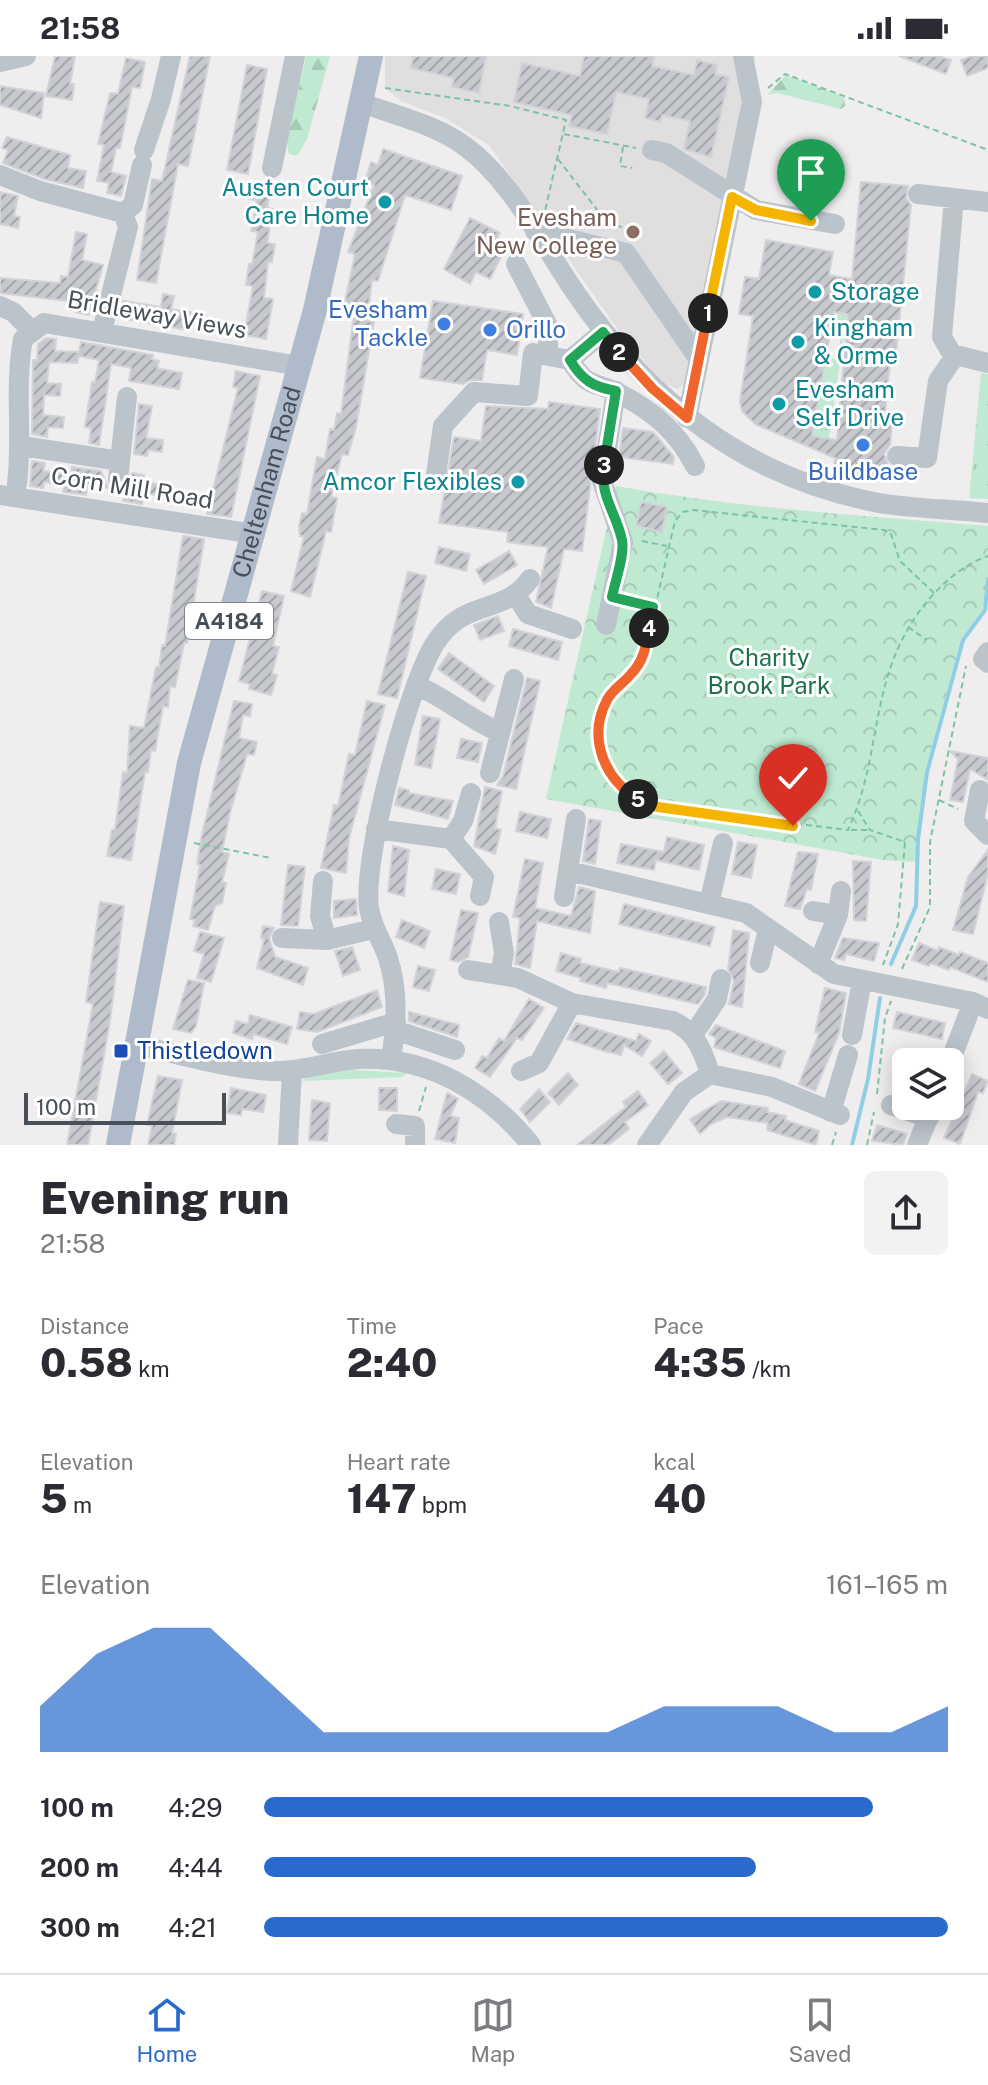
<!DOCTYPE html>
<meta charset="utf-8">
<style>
body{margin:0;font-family:"Public Sans",sans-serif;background:#f2f2f3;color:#2b2b33;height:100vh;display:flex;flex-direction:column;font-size:30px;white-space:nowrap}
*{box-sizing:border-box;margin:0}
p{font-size:26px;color:#7c7c81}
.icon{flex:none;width:44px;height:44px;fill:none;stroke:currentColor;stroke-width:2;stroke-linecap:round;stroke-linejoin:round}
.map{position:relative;height:1089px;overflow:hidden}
.drawer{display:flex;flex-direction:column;background:#fff;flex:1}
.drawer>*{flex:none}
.buttons{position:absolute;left:892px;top:992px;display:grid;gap:16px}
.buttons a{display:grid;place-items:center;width:72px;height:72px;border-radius:12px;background:#fff;box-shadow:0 4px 20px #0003;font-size:40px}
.scale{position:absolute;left:24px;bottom:20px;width:202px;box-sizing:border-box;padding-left:8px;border:4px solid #474f58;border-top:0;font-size:22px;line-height:28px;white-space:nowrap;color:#474f58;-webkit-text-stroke:6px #fff;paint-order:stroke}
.pin{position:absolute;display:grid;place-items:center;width:68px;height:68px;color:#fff;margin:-82px -34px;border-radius:50% 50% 50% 0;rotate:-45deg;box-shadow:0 0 8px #0007}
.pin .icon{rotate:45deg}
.km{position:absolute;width:40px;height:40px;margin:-20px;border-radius:50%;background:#222;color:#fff;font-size:22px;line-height:40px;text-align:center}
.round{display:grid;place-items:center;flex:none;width:84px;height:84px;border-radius:12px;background:#f2f2f3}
.head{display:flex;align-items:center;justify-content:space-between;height:136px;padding:0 40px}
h1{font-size:44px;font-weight:800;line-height:60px}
.stats{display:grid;grid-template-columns:repeat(3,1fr);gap:12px;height:136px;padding:8px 40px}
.stats div{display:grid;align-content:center}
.stats b{font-size:40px;font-weight:800}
.stats small{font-size:22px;font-weight:400}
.stats p{font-size:22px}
.chart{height:224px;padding:16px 40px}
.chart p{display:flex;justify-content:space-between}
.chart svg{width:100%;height:144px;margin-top:8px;fill:#296acd;opacity:.7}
ul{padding:0 40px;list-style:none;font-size:26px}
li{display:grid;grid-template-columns:128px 96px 1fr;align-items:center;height:60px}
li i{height:20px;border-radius:10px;background:#296acd}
.status{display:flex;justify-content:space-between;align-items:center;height:56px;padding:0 40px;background:#fff;direction:ltr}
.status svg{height:22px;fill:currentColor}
.tab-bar{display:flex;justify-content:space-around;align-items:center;height:112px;border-top:2px solid #e1e1e2;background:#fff;font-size:22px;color:#7c7c81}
.tab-bar a{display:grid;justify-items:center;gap:4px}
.tab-bar .current{color:#296acd}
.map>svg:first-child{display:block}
.education{fill:#e0dede}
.grass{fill:url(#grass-tufts)}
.forest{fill:url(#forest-firs)}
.park{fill:url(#park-crowns)}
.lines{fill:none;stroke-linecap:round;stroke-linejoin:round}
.stream{stroke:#90cee3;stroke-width:4}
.building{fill:url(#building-hatch);stroke:#d1d3d8;stroke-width:2;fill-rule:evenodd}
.path{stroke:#7ac4a3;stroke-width:2;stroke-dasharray:6 4;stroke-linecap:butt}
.minor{stroke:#bcc4cb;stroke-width:20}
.major{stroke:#afbbca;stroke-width:24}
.split-1-casing{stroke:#fff;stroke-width:16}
.split-2-casing{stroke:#fff;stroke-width:16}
.split-3-casing{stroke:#fff;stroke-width:16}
.split-4-casing{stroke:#fff;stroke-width:16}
.split-5-casing{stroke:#fff;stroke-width:16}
.split-6-casing{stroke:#fff;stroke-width:16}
.split-1{stroke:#f5b400;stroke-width:10}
.split-2{stroke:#f0652b;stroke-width:10}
.split-3{stroke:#22a559;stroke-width:10}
.split-4{stroke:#22a559;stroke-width:10}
.split-5{stroke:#f0652b;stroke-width:10}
.split-6{stroke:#f5b400;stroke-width:10}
.culture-dot{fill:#0f9aa8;stroke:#fff;stroke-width:3}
.education-dot{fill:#8d6e63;stroke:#fff;stroke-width:3}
.shop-dot{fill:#3f7fe0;stroke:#fff;stroke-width:3}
.transit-dot{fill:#1a4fb4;stroke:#fff;stroke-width:3}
.labels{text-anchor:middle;stroke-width:6;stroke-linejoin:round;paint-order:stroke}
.shield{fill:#fff;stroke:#7e848a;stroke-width:2}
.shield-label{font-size:22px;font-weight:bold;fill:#474f58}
.culture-label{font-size:24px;fill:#0d838f;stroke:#fff;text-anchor:start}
.education-label{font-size:24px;fill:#785e54;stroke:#fff;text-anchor:end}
.shop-label{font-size:24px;fill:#366cbe;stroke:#fff;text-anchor:end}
.street-label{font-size:24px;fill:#474f58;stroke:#fff}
.park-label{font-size:24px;fill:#1f724c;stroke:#fff}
.transit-label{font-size:24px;fill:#164399;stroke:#fff;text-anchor:start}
</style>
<div class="status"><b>21:58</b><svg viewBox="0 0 49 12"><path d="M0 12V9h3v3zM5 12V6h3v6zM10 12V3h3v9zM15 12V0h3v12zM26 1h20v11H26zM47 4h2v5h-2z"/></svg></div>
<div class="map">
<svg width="988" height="1089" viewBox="0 0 988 1089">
<defs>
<pattern id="grass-tufts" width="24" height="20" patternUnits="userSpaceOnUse" patternTransform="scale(2)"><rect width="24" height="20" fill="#bfead1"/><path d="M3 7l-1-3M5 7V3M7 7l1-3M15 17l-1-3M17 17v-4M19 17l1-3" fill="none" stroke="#a6cab6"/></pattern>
<pattern id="forest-firs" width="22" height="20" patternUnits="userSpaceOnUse" patternTransform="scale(2)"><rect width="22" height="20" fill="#bfead1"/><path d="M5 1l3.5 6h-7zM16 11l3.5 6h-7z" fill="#a6cab6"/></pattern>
<pattern id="park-crowns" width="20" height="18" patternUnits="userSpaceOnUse" patternTransform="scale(2)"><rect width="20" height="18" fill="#bfead1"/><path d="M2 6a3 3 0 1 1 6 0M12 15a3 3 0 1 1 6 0" fill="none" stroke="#a6cab6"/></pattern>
<pattern id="building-hatch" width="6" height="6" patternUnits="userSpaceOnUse" patternTransform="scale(2)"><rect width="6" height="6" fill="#c7c9cf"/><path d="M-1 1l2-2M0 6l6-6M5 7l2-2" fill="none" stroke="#a3a6ab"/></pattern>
</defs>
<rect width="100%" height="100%" fill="#efeded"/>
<path class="education" d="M385 0H755L686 327 677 333 665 327 625 284 489 89 445 62 401 45 385 32Z"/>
<path class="grass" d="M849 244 829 382 813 380 826 301 837 303 842 271 835 270 838 254Z
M981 317 988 318V443L969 442Z
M338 1013 406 1017 403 1021 302 1025 308 1020Z"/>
<path class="forest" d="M306 0H330L307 83 297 100 289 98 287 86Z
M786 19 844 41 845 50 841 53 777 37 767 39Z"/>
<path class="park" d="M616 430C739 452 864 460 988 470V533L982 554 961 583 925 715 916 806 883 804 546 743Z"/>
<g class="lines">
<path class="stream" d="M891 908 916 850 918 783 927 716 963 584 985 554 988 523
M852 1089 868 1023 880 942"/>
</g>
<path class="building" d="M55 0H75L70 28H74L72 44 46 40Z
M190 0H210L188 110 178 108 156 227 137 224 152 123 162 125Z
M413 0H486L479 37 452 31 454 22 411 12Z
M584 0H654L652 10 694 19 697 4 717 9 715 18 729 21 711 101 684 93 690 65 662 59 661 66 645 62 649 43 616 36 607 78 569 70 572 59 514 46 522 7 580 20Z
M899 0H938L951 4 946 18Z
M972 0H988V12L967 20 961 4Z
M126 2 145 6 140 32 132 31 120 92H116L111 116 126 120 121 140 107 137 109 127 97 125 104 89 98 88 110 37 118 38Z
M247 9 267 13 248 118 227 114Z
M0 30 44 37 41 62 0 49Z
M7 81 70 99 68 112 86 115 83 132 44 123 3 107 8 94 2 92Z
M383 93 462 120 451 154 405 139 378 225 372 224 367 265 374 266 356 371 348 399 342 398 331 441 337 442 331 476 326 475 310 541 291 535 304 480H300L299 470 302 457 307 458 317 401 325 403 330 373 334 374 337 357 341 358 355 251 344 250 355 198 348 196 374 129 365 126 371 106 378 109Z
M861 126 908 130 906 142 911 149 895 307 890 306 885 357 893 358 890 389 884 398 889 410 887 424 833 419 835 402 755 368 742 355 740 345 753 260 739 258 745 221 759 223 766 184 833 196 829 219 852 223ZM834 256 848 258 837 384 812 380Z
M251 128 271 131 267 152 273 153 267 187 275 188 272 206H268L264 242 273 243 266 283 244 279 253 230 246 229 249 208H252L258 176 251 175 257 144 249 143Z
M0 136 18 140 14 160 20 161 18 172 0 168Z
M470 162 500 177 491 194 502 199 490 223 476 216 470 228 444 213Z
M76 176 87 178 82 204 103 209 89 259 75 256 77 246 0 237V222L60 227 61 220 68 221Z
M163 238 174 240 171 253 191 256 188 274 119 262 123 245 161 251Z
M433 245 523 258 517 299 487 294 482 324H470L463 328 420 322Z
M46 282 56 283 55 295 79 296 81 286 153 299 152 303 159 305 157 312 182 317 179 333 129 325 131 312 111 308 99 389 89 387 91 372 85 371 92 326 95 327 99 304 79 300 77 307 49 306 47 327 61 328 60 340 44 339 43 359 64 361 63 372 48 371 47 381 32 378 33 304H37L38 288Z
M236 315 260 320 231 461 207 458 238 332 233 331Z
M549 346 600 353 582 495 564 493 551 552 536 546 548 491 507 486 508 476 439 467 454 381 481 385 486 350 548 353Z
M139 348 152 350 146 382 163 384 162 396 148 394 147 400 134 398Z
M623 372 653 376 674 401 673 408 619 401Z
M32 405 45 407 43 415 71 419 72 411 101 415 108 432 88 429 86 439 63 436 64 429 44 426 43 432 30 430Z
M132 417 144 419 143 426 164 429 162 440 144 437 142 448 123 445Z
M641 446 667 451 662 476 636 470Z
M183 480 204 483 187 587H184L175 631 170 630 168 651 163 650 155 695 151 694 148 716H145L131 804 107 800 112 774H115L123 716 127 717 130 670 144 672 156 611H159L162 589 165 590Z
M439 491 470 498 466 515 435 507Z
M509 495 517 509 484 528 476 514Z
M408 516 426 520 397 642 378 638Z
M262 535 284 540 273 590 279 591 272 618 277 619 271 639 249 633 250 628 239 625Z
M498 560 504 575 480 584 474 569Z
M513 573 562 586 558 604 509 590Z
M449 597 494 630 484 646 438 613Z
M527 622 540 625 516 733 497 729 503 720Z
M234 645 252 648 250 660 243 659 239 682 257 686 254 699 247 698 230 757 222 796 229 798 222 826 226 827 222 847 215 850 208 874 193 870 195 864 190 863 200 809 197 808 201 783Z
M367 645 385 649 349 782 346 817 321 812 334 749 338 750 349 698 355 699Z
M423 660 440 663 431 712 415 709Z
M461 683 482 687 478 706 457 702Z
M950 695 988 702V724L970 713 963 746 950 744 958 703Z
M485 731 502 735 495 772 501 774 495 798 474 790Z
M399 732 409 734V737L453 745 448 763 395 749Z
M520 756 551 763 547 782 516 775Z
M589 763 601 765 595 808 583 805Z
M667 781 704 789 699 814 656 804 654 814 617 807 621 788 664 796Z
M738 786 757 789 751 822 732 818Z
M393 790 409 794 404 840 388 836Z
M988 794V817L973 878 953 874 968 821Z
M798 796 818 798 811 834 807 833 800 853 785 850Z
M525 803 543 807 535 852 571 860 579 831 595 835 590 877 537 865 530 912 515 908 520 862 513 861Z
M853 805 871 806 866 865 854 864Z
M288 809 305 811 298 870 281 869Z
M436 813 460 818 456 838 432 833Z
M356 843 357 859 334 862V845Z
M100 846 124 850 110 965 88 1089H67L93 948 86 946Z
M624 848 715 871 710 890 619 868Z
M461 854 478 857 468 901 458 906 450 904Z
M402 864 430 875 424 892 396 881Z
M263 870 274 872 269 882 275 901 308 912 303 929 257 912 264 883 261 882Z
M733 874 749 877 742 951 729 948 734 925 728 913Z
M200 876 224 882 211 926 197 922 204 898 194 895Z
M843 882 879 887 874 905 846 898 844 904 835 902Z
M919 887 938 895 939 891 959 899 960 896 988 907V926L950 911 949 914 930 907 929 910 912 904Z
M352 891 360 914 343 920 335 895Z
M561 897 581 903 580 907 619 916 620 912 706 931 705 938 698 948 607 927 606 932 580 925 581 922 556 915Z
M418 910 435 914 429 935 413 931Z
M188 924 204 927 196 970 191 977 173 973Z
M825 932 846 937 839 977 815 1035 799 1028 819 977 815 976Z
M377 934 382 951 317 976 297 973 300 956 314 958Z
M529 943 544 952 522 984 517 982 490 1021 475 1012 482 1000 487 1002 499 982 504 985Z
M409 956 459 969 457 981 409 965Z
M897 956 945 967 942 983 893 972Z
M250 959 292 971 287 988 253 978 252 983 233 977 236 965 248 968Z
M576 967 636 985 639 978 651 985 642 1000 624 989 621 999 604 995 567 983Z
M716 969 785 995 780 1012 714 991 716 982 709 978Z
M664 995 682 1017 668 1028 650 1007Z
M568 1017 578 1029 559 1049 548 1037Z
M972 1018 988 1025 983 1037 978 1036 960 1088 944 1082Z
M158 1020 182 1024 172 1077 176 1078 174 1089H148L152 1070 147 1069Z
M231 1032 266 1039 263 1056 242 1053 241 1059 227 1057Z
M379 1032H397V1055L379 1054Z
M539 1033 550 1046 530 1066 520 1053Z
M638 1035 648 1049 625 1066 629 1073 608 1089H577L626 1051 623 1046Z
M447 1037 458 1043 450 1060 459 1062 455 1087 435 1083Z
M312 1044 330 1047 327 1085 309 1084Z
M721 1045 768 1052 767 1056 786 1060 785 1064 819 1075 816 1089 767 1074 768 1067 727 1061 711 1068 700 1078 690 1063Z
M877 1069 907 1078 903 1089 872 1085Z"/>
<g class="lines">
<path class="path" d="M385 32 510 50 566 64 545 155
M768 32 785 18 988 94
M564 78 636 92
M623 91 620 110 632 112
M558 103 608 168 622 171
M642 485 667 490
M934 537 900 505 891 478 884 474 693 454 683 456 675 465 644 599 606 644 600 661 598 679 602 703 614 724 651 750 848 774C885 694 866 618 929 543 946 524 965 508 988 500
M627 545 652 550
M908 571 927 584
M939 744 958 753
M858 755 870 774 905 786 898 868 883 909
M851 774H868
M194 787 271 802
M902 913 930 851V786L966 610
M877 1038 885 962 891 945
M419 1055 426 1031
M832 1089 836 1076
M867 1089 874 1056"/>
<path class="minor" d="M0 6 26 0
M360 46C395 60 436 68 466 91 514 127 541 187 575 236 651 347 744 421 879 447 915 453 952 453 988 457
M144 94 161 43 171 0
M652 94 666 97 756 154 835 168
M272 112 295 0
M0 119 40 135 123 157 128 171 102 275
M918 138 988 146
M954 142 942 281 952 298 988 307
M123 157 133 149 142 109
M535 175 626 197 698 302
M516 208 548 270V298
M0 250 13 256 31 274
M570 304C589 334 593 324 620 338 653 355 678 376 695 410
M687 362 752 46 743 0
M22 390 120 405 127 341
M897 400 927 402 938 325 955 300
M118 425 120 405
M435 426 443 370 474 336 528 340 533 297 570 304 603 276
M17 428C23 380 14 332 23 283L44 267 300 310
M0 439 255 478
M517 541 528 558 572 573
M606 569 623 486 602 425 616 335
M988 596 983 603 988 607
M416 629C446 642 469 663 499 676
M490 717 514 623
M980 734 974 765 988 779
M376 773 451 783 463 765 471 737
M451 783 484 821 480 840
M569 815 746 857 834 918 973 946 988 953
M323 825 320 860 327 884 373 873
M564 841 576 763
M709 848 723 787
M813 855 838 859
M499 866 504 897 500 918
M282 882 327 884
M760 907 768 873
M818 908 838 859 841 835
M468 914 518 922 572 947 673 965C696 976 703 995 710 1018
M395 974 455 994
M693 979 717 943 721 923
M852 979 862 924
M322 988 396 966
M136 989C180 998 228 1013 273 1015 302 1016 329 1005 358 1003 429 1000 488 1036 531 1089
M391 1004C396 970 399 936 388 902 382 884 372 872 369 852 362 803 408 632 434 589 464 540 503 561 530 523
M950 1006 973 946
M521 1015 539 1007 572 947
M891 1049 929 1062
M831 1056 848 999
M396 1068 415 1070V1089
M288 1089 292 1015
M647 1089 684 1036 710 1018 772 1031 840 1059
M917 1089 933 1050"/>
<path class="major" id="s1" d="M118 1089 189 707 315 254 371 0"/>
</g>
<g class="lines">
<defs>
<path id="split-1" d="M708 257 732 141 756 154 811 165"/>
<path id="split-2" d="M619 296 653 333 687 362 708 257"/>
<path id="split-3" d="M604 409 616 335C593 331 582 324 570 304L603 276 619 296"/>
<path id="split-4" d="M604 409C599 439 616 456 622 484 625 499 615 525 612 541L653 551 649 572"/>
<path id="split-5" d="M638 743C604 723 588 682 606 646 611 634 623 628 631 618 644 605 646 590 649 572"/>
<path id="split-6" d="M638 743 651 750 793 770"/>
</defs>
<use href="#split-1" class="split-1-casing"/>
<use href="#split-2" class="split-2-casing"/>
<use href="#split-3" class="split-3-casing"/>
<use href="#split-4" class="split-4-casing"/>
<use href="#split-5" class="split-5-casing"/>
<use href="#split-6" class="split-6-casing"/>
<use href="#split-1" class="split-1"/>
<use href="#split-2" class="split-2"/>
<use href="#split-3" class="split-3"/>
<use href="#split-4" class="split-4"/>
<use href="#split-5" class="split-5"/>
<use href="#split-6" class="split-6"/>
</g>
<g class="culture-dot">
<circle cx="385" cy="146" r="8"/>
<circle cx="815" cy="236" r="8"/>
<circle cx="798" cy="286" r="8"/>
<circle cx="779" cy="348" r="8"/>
<circle cx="518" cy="426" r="8"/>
</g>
<circle class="education-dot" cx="633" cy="176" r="8"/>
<g class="shop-dot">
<circle cx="444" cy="268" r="8"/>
<circle cx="490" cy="274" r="8"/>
<circle cx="863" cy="389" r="8"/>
</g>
<rect class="transit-dot" x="113" y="987" width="16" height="16" rx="4"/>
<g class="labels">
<rect class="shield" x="185" y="547" width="88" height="36" rx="6"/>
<g class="shield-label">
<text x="229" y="573">A4184</text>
</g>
<g class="culture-label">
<text x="369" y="140" text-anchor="end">Austen Court<tspan x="369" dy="28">Care Home</tspan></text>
<text x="831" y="244">Storage</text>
<text x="814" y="280">Kingham<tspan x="814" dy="28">&amp; Orme</tspan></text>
<text x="795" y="342">Evesham<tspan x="795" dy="28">Self Drive</tspan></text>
<text x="502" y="434" text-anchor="end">Amcor Flexibles</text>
</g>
<g class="education-label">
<text x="617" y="170">Evesham<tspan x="617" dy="28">New College</tspan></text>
</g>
<g class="shop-label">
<text x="428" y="262">Evesham<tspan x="428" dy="28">Tackle</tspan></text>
<text x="506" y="282" text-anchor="start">Orillo</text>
<text x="863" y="424" text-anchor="middle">Buildbase</text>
</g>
<g class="street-label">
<text transform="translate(157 259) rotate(10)" y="8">Bridleway Views</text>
<text dy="8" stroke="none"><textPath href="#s1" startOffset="680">Cheltenham Road</textPath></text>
<text transform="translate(132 432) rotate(9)" y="8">Corn Mill Road</text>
</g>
<g class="park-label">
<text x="769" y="610">Charity<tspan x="769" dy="28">Brook Park</tspan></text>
</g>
<g class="transit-label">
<text x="137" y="1003">Thistledown</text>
</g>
</g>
</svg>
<div class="buttons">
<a><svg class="icon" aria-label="layers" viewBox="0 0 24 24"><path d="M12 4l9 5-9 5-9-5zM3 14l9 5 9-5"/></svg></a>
</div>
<div class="scale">100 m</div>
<div class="pin" style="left:811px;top:165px;background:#1e9e55"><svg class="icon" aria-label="arrive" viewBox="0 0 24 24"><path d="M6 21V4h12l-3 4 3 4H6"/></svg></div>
<div class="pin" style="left:793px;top:770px;background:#d93025"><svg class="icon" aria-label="check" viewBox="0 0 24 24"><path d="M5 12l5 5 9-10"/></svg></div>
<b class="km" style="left:708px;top:257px">1</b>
<b class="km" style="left:619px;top:296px">2</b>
<b class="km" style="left:604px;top:409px">3</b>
<b class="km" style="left:649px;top:572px">4</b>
<b class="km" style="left:638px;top:743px">5</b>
</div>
<section class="drawer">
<div class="head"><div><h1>Evening run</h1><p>21:58</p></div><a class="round"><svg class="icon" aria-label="share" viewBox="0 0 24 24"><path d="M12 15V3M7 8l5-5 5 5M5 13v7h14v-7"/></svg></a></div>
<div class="stats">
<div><p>Distance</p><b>0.58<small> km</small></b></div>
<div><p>Time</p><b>2:40</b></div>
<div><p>Pace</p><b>4:35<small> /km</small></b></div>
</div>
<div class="stats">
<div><p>Elevation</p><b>5<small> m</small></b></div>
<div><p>Heart rate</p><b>147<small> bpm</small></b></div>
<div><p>kcal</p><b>40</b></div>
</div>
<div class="chart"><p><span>Elevation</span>161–165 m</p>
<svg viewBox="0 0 160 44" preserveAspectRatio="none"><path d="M0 44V30L10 14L20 6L30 6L40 22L50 38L60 38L70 38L80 38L90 38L100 38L110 30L120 30L130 30L140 38L150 38L160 30V44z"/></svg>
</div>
<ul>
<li><b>100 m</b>4:29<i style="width:89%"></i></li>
<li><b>200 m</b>4:44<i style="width:72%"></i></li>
<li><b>300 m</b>4:21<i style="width:100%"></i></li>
</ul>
</section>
<nav class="tab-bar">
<a class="current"><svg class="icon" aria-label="home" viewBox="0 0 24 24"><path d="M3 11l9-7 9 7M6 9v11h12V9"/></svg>Home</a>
<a><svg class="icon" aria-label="map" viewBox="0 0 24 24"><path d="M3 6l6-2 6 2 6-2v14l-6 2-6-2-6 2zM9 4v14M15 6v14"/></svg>Map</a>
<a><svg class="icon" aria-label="saved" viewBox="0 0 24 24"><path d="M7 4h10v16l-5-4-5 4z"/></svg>Saved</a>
</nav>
